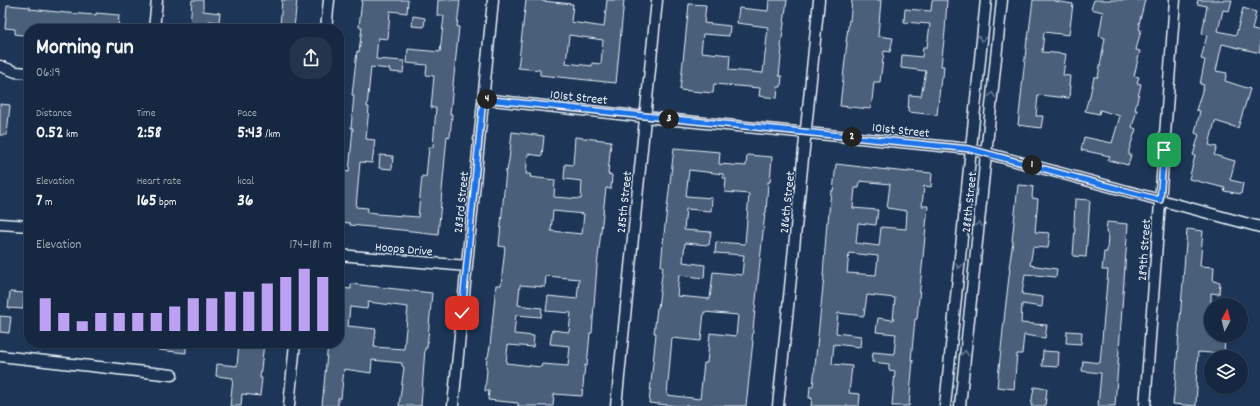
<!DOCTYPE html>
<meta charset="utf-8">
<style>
body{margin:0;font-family:Dekko,sans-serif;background:#23344c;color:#f1f3f6;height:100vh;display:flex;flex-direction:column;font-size:15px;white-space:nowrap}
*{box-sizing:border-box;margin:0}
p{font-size:13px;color:#9ea6b1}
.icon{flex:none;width:22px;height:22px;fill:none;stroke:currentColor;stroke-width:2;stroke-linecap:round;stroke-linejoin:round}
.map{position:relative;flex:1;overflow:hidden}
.drawer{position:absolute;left:24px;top:24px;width:320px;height:324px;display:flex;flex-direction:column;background:#162841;border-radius:16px;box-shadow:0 1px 3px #0004,0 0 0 1px #35445a}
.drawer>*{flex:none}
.needle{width:26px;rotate:7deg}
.fabs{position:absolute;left:1204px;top:298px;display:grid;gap:8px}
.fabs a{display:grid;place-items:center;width:44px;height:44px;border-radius:50%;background:#162841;box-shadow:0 1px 3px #0004,0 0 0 1px #35445a;font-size:20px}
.pin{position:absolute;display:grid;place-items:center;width:34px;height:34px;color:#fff;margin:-17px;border-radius:8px;box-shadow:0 2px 6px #0006}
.km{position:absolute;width:20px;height:20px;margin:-10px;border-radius:50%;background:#222;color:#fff;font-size:11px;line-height:20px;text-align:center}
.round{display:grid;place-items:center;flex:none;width:42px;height:42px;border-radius:16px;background:#23344c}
.summary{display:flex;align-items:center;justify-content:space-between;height:68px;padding:0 12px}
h1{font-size:22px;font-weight:700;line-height:30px}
.metrics{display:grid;grid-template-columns:repeat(3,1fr);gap:6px;height:68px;padding:4px 12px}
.metrics div{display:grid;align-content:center}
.metrics b{font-size:17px;font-weight:700}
.metrics small{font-size:11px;font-weight:400}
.metrics p{font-size:11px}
.chart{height:112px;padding:8px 12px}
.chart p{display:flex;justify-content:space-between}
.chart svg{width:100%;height:72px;margin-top:4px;stroke:#bca0f2;stroke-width:6}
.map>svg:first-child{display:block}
.building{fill:#495e7a;stroke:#e8f1f8;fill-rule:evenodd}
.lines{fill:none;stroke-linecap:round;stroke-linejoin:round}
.street-casing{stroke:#e8f1f8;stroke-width:13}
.street{stroke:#1d3557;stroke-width:10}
.oneway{stroke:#64778f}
.route-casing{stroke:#fff;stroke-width:8}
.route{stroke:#1a73e8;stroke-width:5}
.labels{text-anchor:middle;stroke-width:3;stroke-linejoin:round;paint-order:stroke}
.street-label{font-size:13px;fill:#e8f1f8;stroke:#1d3557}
</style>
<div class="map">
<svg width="1260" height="406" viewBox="0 0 1260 406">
<rect width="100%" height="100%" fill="#1d3557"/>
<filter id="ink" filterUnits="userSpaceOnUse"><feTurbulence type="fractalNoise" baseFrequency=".025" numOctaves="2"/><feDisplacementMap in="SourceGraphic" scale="8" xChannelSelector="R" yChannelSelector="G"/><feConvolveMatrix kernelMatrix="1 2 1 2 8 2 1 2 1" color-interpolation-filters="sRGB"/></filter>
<g filter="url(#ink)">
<path class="building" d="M192 0H203V11L220 13 219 22 209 21 208 29 190 27Z
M282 0H297L294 28 280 26Z
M362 0H408L407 13 390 11 388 39 378 38 376 59 404 61 403 73 390 72V69L371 67 367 107H369L366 139 375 140 372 163 360 162 356 207 368 208 367 212 377 213V214L418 217 422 176 426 177 429 147H433L436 108H431L434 76 426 75 427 65 407 63 408 49 440 52 444 16H437L438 0H460L457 27H459L450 114H452L450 137 447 136 438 235 422 233V232L350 225V223L339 222 343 171 349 172 353 128H351L354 95H352L357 51 359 52 362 27H359Z
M526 0H542V1L573 4 571 22 604 27 607 0H624L616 83 540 75V70L518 68ZM569 35 603 40 601 64 592 63V66L566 63Z
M769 0H787L781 47 782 48 779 76H782L781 87H778L777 98 759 96 760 88 714 84 713 93 680 90 689 4 706 5 704 23 730 26 729 36 703 34 701 52 730 55 729 70 763 73 768 27 737 23 739 8 768 11Z
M852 0H881L878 36 893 38 890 52 884 51 880 82H874L871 109 840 106 847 42H846L849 20 850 21Z
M932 0H947L945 31 941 66H944L943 77H941L937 115 908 112 909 95 921 96 926 71 901 68 902 55 922 57 923 47H927L930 24 904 22 905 9 931 11Z
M1033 0H1054V1L1073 4 1069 35 1044 32 1042 52 1066 54 1063 75 1070 76 1069 86H1070L1069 98 1038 95 1036 116H1043L1041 128 1018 125 1027 39H1028Z
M1094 0H1145L1139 24 1140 25 1139 29 1141 30 1136 50 1140 51 1134 76 1139 77 1137 83 1141 84 1135 110H1137L1132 127 1136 129 1129 150V155H1131L1128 165 1108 160 1110 156 1081 150 1084 137 1112 143 1120 116 1100 110 1099 114 1085 111 1088 100H1089L1094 77H1098L1105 38 1099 36 1103 12 1091 9Z
M1198 0H1232L1229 11 1223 10 1218 31 1236 35 1243 8 1256 12 1252 30 1260 31V53L1222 44 1216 71 1227 73 1225 81 1250 89 1238 128 1215 121 1209 145 1217 147 1214 155 1235 161 1230 180 1243 183 1241 194 1224 191 1225 188 1189 179 1195 156 1193 155 1199 135 1195 133 1200 111 1196 110 1204 85 1200 84 1205 60 1201 59 1207 35 1202 34 1207 6 1197 4Z
M7 5 30 7V9L67 13 96 15V13L119 15 118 29H28V36L15 34V29L5 28Z
M413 16 425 18 424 27 412 26Z
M0 104 10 105 7 135H0Z
M512 132 544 136 542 156 528 154 526 174H531L530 177 555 180 554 197 581 199 582 181 564 179 565 164 573 165 575 137 611 141 608 174 612 175 611 189 606 188 597 266 592 333H590L587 366 585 365 582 396 554 394 553 406H518V403L488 400 489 391H485L487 370 486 369 487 357H488L490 346 496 285H501L505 247 499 246 506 170 507 171 509 160ZM553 211 584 214 582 234 551 231ZM546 276 579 279 577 299 548 296 546 311 571 313 569 332 552 330 550 344 570 346 568 366 542 364 541 367 506 363 508 345 533 347 534 336 514 334 516 315 541 317 542 308 518 305 520 285 545 287Z
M674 148 720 152 719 164 746 166 747 155 772 157 770 182H768L766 213H765L755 310 752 340 753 341 746 406H678L649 403 656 333H654L657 308H658L663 266H661L663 243ZM689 170 723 174V178H726L725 192 749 194 745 244 716 242 715 253 744 255 742 275 713 272 710 299 677 296 679 275 704 278 705 265 683 262 685 243 709 245 711 232 684 230 686 209 711 211 712 198 686 196ZM704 312 738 315 736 336 710 333 707 363H704L700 399 667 395 672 338 701 341Z
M380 155 393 156 392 169 379 168Z
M836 164 879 169 908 172V171L932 173 931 187 924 186 922 206H928L917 319H915L911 360H913L909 406H892L895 371 889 370V364L872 362 873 352 894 354 896 334 876 332 878 318 893 320 895 298 867 295 864 316 838 313 836 333 861 336 860 347 834 344 832 364 852 366 849 393 860 394 859 406H811L812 398H809L810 386H813L824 276H823L827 222H828L831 191H833ZM860 181 890 184 887 208 907 211 906 229 881 227 879 246 856 243 858 223 876 225 878 210 853 208 855 188H859ZM849 253 878 256 876 275 847 273Z
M1018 185 1033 186 1032 198 1038 199 1035 232 1050 233 1048 248 1033 247 1030 265 1057 269 1056 277 1025 274 1022 294 1043 297 1042 307 1022 304 1021 323 1047 325 1045 338 1024 335 1022 354H1017L1014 389 997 387 1005 311 1010 268H1009L1013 241H1012Z
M1075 199 1090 200 1086 257 1073 256 1075 227H1074Z
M1107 222 1128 224 1115 406H1098L1101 373 1082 371 1083 361 1100 363 1108 270H1102L1104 252H1107L1108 233H1106Z
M1187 229 1203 231 1200 266 1214 267 1213 281 1220 282 1219 294 1211 293V338L1225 339 1224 354 1198 352 1196 386H1197L1196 406 1173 404 1175 385Z
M351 284 432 293 427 348H425L421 406H399L404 367 402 366V363L372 360 371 373 344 369 341 398H338V406H322L328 343H339V288L351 289ZM368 302 408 307 404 349 374 347 376 329 348 326 350 307 367 309Z
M10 292 24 293 23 309 8 308Z
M0 316 11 317 9 333 0 332Z
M1067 331 1082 332 1081 344 1066 343Z
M158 343H186V353L158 350Z
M239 343H264L260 378H262L260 396 242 394 241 406H230L233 378 216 376 217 364 237 366Z
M1043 351 1059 352 1058 367 1042 366Z
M1034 387 1047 389 1045 406H1031Z"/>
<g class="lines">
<defs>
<path id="street" d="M154 29 157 0
M326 29 329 0
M0 66 16 72 29 73
M483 99 645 117 971 149 1260 227
M0 224 29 226
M339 255 467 266
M0 356 172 375
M289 406 295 343
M453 406 493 0
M616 406 657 0
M778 406 819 0
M945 406 986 0
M960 406 1002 0
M1145 406 1175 0"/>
</defs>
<use href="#street" class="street-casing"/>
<use href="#street" class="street"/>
</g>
<defs><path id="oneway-chevron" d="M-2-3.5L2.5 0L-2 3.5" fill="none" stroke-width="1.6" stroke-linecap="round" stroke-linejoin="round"/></defs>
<g class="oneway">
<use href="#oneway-chevron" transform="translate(982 39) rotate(96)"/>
<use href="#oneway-chevron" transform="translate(992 95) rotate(-84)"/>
<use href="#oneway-chevron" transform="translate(979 224) rotate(-84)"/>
<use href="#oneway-chevron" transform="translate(959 266) rotate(96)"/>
<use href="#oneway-chevron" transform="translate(965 353) rotate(-84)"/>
</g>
</g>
<g class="lines" filter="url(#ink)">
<defs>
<path id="route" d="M462 313 483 99 645 116 970 149 1160 200 1164 150"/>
</defs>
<use href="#route" class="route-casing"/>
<use href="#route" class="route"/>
</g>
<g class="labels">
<g class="street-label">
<text transform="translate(579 96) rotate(6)" y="5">101st Street</text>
<text transform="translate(901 129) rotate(6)" y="5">101st Street</text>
<text transform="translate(460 202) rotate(-84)" y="5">283rd Street</text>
<text transform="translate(623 202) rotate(-84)" y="5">285th Street</text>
<text transform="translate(786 202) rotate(-84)" y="5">286th Street</text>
<text transform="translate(968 202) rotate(-84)" y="5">288th Street</text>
<text transform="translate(404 248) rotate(5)" y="5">Hoops Drive</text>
<text transform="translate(1143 250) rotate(-86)" y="5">289th Street</text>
</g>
</g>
</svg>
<div class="fabs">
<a><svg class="needle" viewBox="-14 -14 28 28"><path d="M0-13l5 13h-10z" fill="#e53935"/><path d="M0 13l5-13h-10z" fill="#9ea6b1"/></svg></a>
<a><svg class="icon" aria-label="layers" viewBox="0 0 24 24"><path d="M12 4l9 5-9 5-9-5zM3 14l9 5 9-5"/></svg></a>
</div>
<div class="pin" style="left:1164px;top:150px;background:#1e9e55"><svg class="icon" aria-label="arrive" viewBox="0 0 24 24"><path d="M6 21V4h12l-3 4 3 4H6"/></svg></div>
<div class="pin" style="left:462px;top:313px;background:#d93025"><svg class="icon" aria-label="check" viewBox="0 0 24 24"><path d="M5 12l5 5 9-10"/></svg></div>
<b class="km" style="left:1032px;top:165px">1</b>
<b class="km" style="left:852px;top:137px">2</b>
<b class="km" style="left:669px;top:119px">3</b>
<b class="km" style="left:487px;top:99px">4</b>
<section class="drawer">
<div class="summary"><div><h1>Morning run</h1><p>06:19</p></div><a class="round"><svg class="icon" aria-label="share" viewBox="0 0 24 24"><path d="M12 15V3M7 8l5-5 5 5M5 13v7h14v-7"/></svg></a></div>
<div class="metrics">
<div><p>Distance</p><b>0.52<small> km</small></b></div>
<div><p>Time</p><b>2:58</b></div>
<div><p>Pace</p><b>5:43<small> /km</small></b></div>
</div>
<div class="metrics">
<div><p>Elevation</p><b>7<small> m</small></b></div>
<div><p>Heart rate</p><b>165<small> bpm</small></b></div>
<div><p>kcal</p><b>36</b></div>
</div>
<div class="chart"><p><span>Elevation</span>174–181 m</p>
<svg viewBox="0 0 160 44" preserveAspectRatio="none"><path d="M5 44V24M15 44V33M25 44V38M35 44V33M45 44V33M55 44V33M65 44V33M75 44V29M85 44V24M95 44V24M105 44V20M115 44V20M125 44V15M135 44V11M145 44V6M155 44V11"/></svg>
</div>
</section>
</div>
